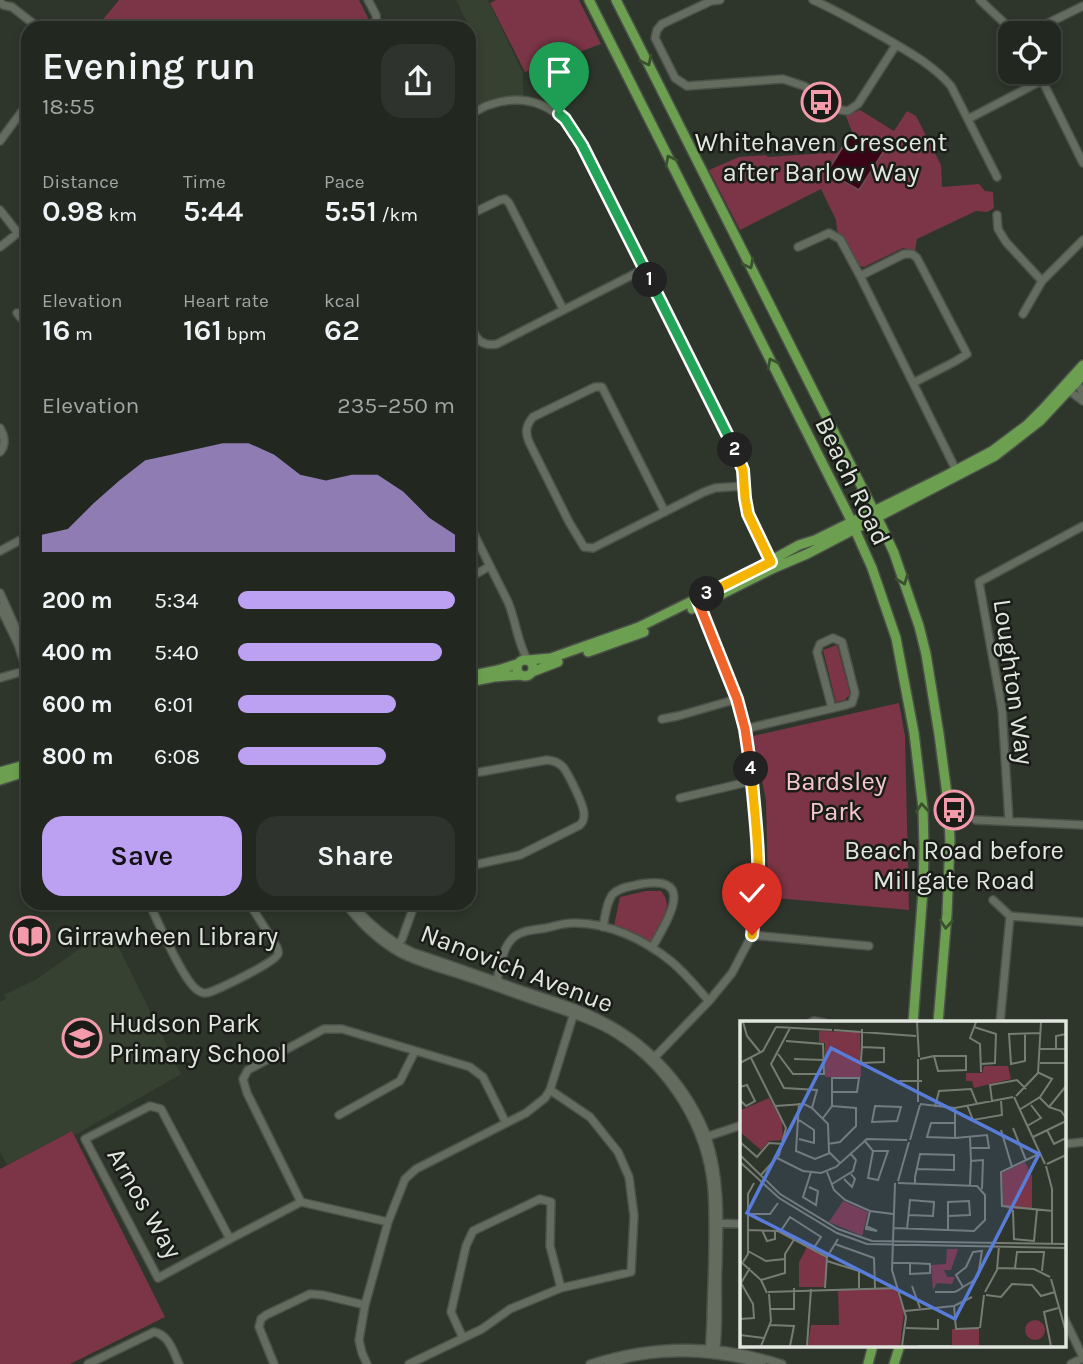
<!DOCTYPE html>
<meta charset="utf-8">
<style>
body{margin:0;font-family:Karla,sans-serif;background:#2e342d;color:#f1f3f6;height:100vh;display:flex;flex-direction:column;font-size:26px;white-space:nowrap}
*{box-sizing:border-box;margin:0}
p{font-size:23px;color:#a2a6a5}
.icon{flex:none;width:38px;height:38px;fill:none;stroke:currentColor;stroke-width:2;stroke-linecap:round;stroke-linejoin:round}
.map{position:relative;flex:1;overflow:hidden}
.sheet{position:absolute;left:21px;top:21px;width:455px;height:889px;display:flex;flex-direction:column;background:#222820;border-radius:21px;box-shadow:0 4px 10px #0003,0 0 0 2px #3f443e}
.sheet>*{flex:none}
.buttons{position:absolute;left:998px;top:21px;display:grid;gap:14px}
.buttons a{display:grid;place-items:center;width:63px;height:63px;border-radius:14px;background:#222820;box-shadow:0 4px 10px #0003,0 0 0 2px #3f443e;font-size:35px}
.pin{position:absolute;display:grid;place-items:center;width:60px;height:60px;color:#fff;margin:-72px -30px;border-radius:50% 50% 50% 0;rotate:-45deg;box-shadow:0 0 7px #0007}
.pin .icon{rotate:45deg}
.km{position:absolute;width:35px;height:35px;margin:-18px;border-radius:50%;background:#222;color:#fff;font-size:19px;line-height:35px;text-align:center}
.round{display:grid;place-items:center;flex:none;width:74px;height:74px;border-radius:21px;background:#2e342d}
.head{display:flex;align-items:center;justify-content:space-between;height:119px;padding:0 21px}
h1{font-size:38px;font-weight:600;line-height:52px}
.figures{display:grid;grid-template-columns:repeat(3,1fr);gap:10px;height:119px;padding:7px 21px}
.figures div{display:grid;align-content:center}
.figures b{font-size:30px;font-weight:600}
.figures small{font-size:19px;font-weight:400}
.figures p{font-size:19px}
.chart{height:196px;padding:14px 21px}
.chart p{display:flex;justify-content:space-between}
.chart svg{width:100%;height:126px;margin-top:7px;fill:#bca0f2;opacity:.7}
.cta{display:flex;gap:14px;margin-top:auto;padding:14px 21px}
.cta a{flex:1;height:80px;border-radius:21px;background:#bca0f2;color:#111;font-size:28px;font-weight:600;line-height:80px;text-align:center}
.cta a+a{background:#2e342d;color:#f1f3f6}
ul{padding:0 21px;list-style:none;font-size:23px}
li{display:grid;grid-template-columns:112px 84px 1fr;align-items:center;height:52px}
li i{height:18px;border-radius:9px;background:#bca0f2}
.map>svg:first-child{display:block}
.built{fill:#364132}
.green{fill:#7b3546}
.water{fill:#3a0416;stroke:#6c4852;stroke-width:2}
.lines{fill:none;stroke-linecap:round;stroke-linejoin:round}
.minor-casing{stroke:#4b5149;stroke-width:10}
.major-casing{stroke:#4b5149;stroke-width:12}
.minor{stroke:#646c60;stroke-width:7}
.major{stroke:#6ca050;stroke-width:9}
.oneway{stroke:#3a512e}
.split-1-casing{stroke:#fff;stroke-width:14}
.split-2-casing{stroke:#fff;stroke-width:14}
.split-3-casing{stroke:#fff;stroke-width:14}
.split-4-casing{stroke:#fff;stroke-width:14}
.split-5-casing{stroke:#fff;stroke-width:14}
.split-1{stroke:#22a559;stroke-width:9}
.split-2{stroke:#22a559;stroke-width:9}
.split-3{stroke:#f5b400;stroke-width:9}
.split-4{stroke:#f0652b;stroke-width:9}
.split-5{stroke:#f5b400;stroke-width:9}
.labels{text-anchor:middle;stroke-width:5;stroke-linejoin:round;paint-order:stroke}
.poi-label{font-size:26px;fill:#e1e6df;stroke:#191c17}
.street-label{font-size:26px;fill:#e1e6df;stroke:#191c17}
.park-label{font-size:26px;fill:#f4c6cd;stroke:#191c17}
.inset-road{fill:none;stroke:#767c73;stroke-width:2}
.view{fill:#587cda;fill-opacity:0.15;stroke:#587cda;stroke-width:3.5}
.inset-edge{fill:none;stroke:#e1e6df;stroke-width:3.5}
</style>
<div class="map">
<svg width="1083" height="1364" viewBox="0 0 1083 1364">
<rect width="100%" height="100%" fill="#2e362b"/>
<path class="built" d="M456 0H488L523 73V97H516L469 111V28H457L467 22Z
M109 928 181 1074 75 1135 72 1131 7 1165 0 1152V1002L6 999 4 995 37 979Z"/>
<path class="green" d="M119 0H359L369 20V28H96Z
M496 0H579L601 44 525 72 490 3Z
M860 110 894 131 907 111 916 116 941 165 942 187 979 184 985 191 993 192 994 208 987 212 976 211 917 239 915 251 903 248 864 267 856 265 837 230 836 220 821 189 740 230 709 170 739 157 766 155 768 157 840 152 827 172 884 151 852 132 846 116Z
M837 645 850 694 845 700 836 702 823 650Z
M899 703 905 736 909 910 765 897 768 888 766 800 753 736Z
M646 891H661C676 908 659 927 650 944L614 926 620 897Z
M72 1131 165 1317 70 1364H0V1169Z"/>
<path class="water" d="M852 132 884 151 859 190 827 172Z"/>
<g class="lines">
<defs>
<path id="minor" d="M368 0 376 15 377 28
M720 0 711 1 662 24 657 30 655 38 675 78 687 86 783 79 804 86 841 110 848 111 858 104 896 45
M813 0C838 11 861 25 885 38 909 52 933 65 951 86L997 177
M980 0 1015 33
M0 2 3 5 12 7 39 28
M1028 33 1083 6
M1038 72 1083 163
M469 115C476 112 482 107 489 105 525 92 556 105 576 135L736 453C745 473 742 488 747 508 751 527 763 546 772 564
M968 119 1043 80
M0 141 28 103
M0 210 18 233
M469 215 500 200 505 199 509 203 563 309
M997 215 998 229 1006 242 1042 281
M0 247 28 225
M798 247 829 233 840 239 860 276
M17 313 25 323 28 324
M1023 314 1042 281 1083 240
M469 323C476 337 479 347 497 344L644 269
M1071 380 1081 389 1083 395
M913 383 860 276 904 254H912L917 258 967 354 954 362 913 383 957 472
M1067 389 1083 401
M0 428C5 437 6 445 0 452
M665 512 602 387H595L533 417C526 425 525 432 529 442L569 522 584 547 593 548 704 492 715 488 743 486
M469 524 508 602C516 621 517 641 527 659
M0 551 28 536
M469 578 490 566
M0 593 28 655
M0 607 18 644 28 675
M0 678 28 670
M662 719 678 716 737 699
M745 729 846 705 852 703 855 693 842 642 833 638 820 644 817 652 832 708
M469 774 547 760C554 761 558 762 563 767 569 775 584 805 584 814 584 820 583 821 580 825L520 855 469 866
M680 798 752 781
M976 820 1083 825
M1009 821 1002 709 979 582 1083 526
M993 900 1010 916
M149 903C158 921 184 984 199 991 204 994 206 993 210 992 221 988 276 962 278 954 279 950 277 947 275 944L249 903
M345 903C359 922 379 941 400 953 421 964 447 970 470 978 497 987 523 997 550 1006 573 1014 598 1022 618 1035 670 1068 707 1128 712 1189 715 1232 712 1275 711 1317 711 1329 709 1342 710 1354
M351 903C368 923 388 940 412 952 446 963 479 975 513 987 544 998 578 1007 607 1023 651 1046 690 1090 707 1137 721 1178 719 1222 718 1264 716 1294 720 1325 715 1355
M603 927C605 917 606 904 612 895 618 888 628 887 636 885 699 872 668 919 652 948
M752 935 869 946
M396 947 402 939 415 903
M496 986C499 972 501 951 511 940 519 930 535 930 546 928 555 926 564 923 573 923 608 922 645 940 672 962 686 974 697 988 709 1001
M810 1023 814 1021 825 1023
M1000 1023 1010 916 1083 922
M652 1060 709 1001 732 973 752 935 758 889 755 806 745 729 737 699 699 603
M339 1115 400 1081 415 1051
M703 1138 742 1125
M1064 1144 1083 1142
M388 1222 301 1202 247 1093 243 1079 248 1070 324 1029H342L470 1067 483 1077 506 1123
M714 1223 742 1224
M230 1239 158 1278 85 1139 150 1106 161 1109 230 1239 301 1202
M1064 1318 1083 1357
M463 1338 451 1312 466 1246 473 1231 540 1199 551 1202 550 1246 561 1288
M88 1364 154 1332C169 1335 173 1351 179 1364
M274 1364 259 1327 261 1319 266 1315 310 1294 323 1295 365 1305
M367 1364 362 1353 359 1340 365 1305 388 1222 405 1179 416 1169 526 1113 545 1098 550 1090 574 1013
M409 1364 482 1329 510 1309 561 1288 631 1272 634 1216 629 1177 618 1152 590 1117 550 1090
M590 1364C654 1343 718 1343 782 1364
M608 1364C657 1347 713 1351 762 1364
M1071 1364 1083 1358"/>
<path id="major" d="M589 0 848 514 872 568 896 638 914 733 923 808 924 849 923 890 913 1023
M616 0 881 525 894 553 919 626 926 654 939 734 948 802 950 840 947 914 938 1023
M692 609 774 568 807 554 995 456 1040 421 1083 375
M588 652 644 632
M517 668a8 8 0 1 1 16 0a8 8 0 1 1-16 0Z
M528 660 551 658 639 627 743 576 799 545 815 540 945 476 992 451 1027 425 1044 408 1083 365
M532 672 558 662
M469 676 498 670 517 664
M469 682 494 677 520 675
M0 772 28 764
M0 780 28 771
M868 1364 873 1345
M894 1364 900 1345"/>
</defs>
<use href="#minor" class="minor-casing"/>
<use href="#major" class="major-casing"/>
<use href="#minor" class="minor"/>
<use href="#major" class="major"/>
</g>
<defs><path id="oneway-chevron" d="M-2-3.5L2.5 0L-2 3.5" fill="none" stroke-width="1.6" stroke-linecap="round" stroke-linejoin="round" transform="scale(1.75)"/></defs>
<g class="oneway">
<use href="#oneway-chevron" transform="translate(647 61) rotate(63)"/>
<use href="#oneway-chevron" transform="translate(670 160) rotate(-117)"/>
<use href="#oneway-chevron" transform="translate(749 264) rotate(63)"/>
<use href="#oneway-chevron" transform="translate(772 363) rotate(-117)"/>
<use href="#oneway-chevron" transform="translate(903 580) rotate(70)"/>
<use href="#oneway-chevron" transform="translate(922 808) rotate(-94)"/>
<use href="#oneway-chevron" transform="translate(946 924) rotate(95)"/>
</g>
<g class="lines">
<defs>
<path id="split-1" d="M559 114 565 119 582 145 650 280"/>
<path id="split-2" d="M650 280 735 450"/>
<path id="split-3" d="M707 594 771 562 748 514 745 498 743 470 735 450"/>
<path id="split-4" d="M707 594 697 599 737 699 745 729 751 769"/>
<path id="split-5" d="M751 769C753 798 757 827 758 857 759 883 755 909 752 935"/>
</defs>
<use href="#split-1" class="split-1-casing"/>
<use href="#split-2" class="split-2-casing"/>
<use href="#split-3" class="split-3-casing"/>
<use href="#split-4" class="split-4-casing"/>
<use href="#split-5" class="split-5-casing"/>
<use href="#split-1" class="split-1"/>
<use href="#split-2" class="split-2"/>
<use href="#split-3" class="split-3"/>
<use href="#split-4" class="split-4"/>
<use href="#split-5" class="split-5"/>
</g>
<defs>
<symbol id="bus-ring" viewBox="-11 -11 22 22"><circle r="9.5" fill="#191c17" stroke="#f39aab" stroke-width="1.5"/><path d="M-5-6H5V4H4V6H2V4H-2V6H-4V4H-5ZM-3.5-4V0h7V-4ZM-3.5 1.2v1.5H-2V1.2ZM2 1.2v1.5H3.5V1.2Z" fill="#f39aab"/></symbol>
<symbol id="library-ring" viewBox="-11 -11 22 22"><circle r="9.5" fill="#191c17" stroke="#f39aab" stroke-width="1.5"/><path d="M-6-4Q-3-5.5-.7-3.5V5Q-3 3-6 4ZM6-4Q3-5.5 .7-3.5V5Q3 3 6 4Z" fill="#f39aab"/></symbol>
<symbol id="school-ring" viewBox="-11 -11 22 22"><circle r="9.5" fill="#191c17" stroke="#f39aab" stroke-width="1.5"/><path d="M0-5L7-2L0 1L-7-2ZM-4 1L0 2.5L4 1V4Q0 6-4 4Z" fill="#f39aab"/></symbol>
</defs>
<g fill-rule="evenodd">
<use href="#bus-ring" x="799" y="80" width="44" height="44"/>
<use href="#bus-ring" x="932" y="788" width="44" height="44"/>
<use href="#library-ring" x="8" y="914" width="44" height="44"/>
<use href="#school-ring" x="60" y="1016" width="44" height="44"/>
</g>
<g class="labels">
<g class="poi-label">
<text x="821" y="151">Whitehaven Crescent<tspan x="821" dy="30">after Barlow Way</tspan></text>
<text x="954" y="859">Beach Road before<tspan x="954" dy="30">Millgate Road</tspan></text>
<text x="57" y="945" text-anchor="start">Girrawheen Library</text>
<text x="109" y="1032" text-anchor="start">Hudson Park<tspan x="109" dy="30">Primary School</tspan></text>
</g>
<g class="street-label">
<text transform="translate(853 481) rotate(64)" y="9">Beach Road</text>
<text transform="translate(1014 682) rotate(82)" y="9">Loughton Way</text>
<text transform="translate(517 968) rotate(21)" y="9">Nanovich Avenue</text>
<text transform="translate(145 1203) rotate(60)" y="9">Arnos Way</text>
</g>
<g class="park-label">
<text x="836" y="790">Bardsley<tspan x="836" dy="30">Park</tspan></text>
</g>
</g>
<g transform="translate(740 1021)">
<rect width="326" height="326" fill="#2e362b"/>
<path d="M79 10 120 11 121 56H85V22L79 21ZM244 45H268L271 58 234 67 232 60H226V52H242ZM29 77 42 100 43 119 29 120 21 129 0 111 1 89ZM285 141 292 155V188H268L263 184 262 152ZM103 180 128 191 122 215 89 201ZM67 226 87 237 85 266H59V241ZM207 228H218L211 249H204L207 256H215L212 263 197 262 193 269 191 244 206 243ZM98 268H156L164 291 160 325H68L71 304H99ZM285 309a10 10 0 1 1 20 0a10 10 0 1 1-20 0ZM212 308H239V325H212Z" fill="#7b3546"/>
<path class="inset-road" d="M3 1 7 15 20 31M177 1 179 36M236 1 230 17 240 23 241 51M36 6 92 9M234 6 256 13 255 42 241 43M50 7 31 43 44 67 77 69 72 87M94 9 176 15M285 13V40L271 43 269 13 301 12M122 26 144 27V41L122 42 121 39 122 26V8M300 28H326M316 28V15L326 13M38 33 53 53H84L83 23 46 20M11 37 46 107 39 134 20 155M54 38 84 39M178 38V81M180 38 194 35H226V49L198 50 194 35M0 42 23 30 36 6M300 42H326M159 60H182M0 66 7 64 15 80 6 85 0 79M92 71V57H119L117 71H92V85M276 75 298 52 301 1M274 76 305 143M300 77 309 86 326 65M252 80 250 64 277 59 286 68M59 82 56 130 75 138 90 132M180 83 215 87 273 76M227 84 233 99 262 94 261 80M35 85 64 83 72 87 88 103 89 131 100 142M135 85 161 86 157 100 132 101ZM195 86 199 70 231 68 237 83M215 86V117L187 116 191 102H215M309 86 321 90 326 97M279 89 300 76 312 58 297 51M83 97 92 85 116 87V105L100 121 88 123M59 99 74 109V122L59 118M287 105 301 97 291 84M273 107 286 139M261 109 272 146M307 109 314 123 326 117M230 116 231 140M293 116 326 100M215 117 247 114 249 127H230M124 119 133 130H148L138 159 128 157 133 130M170 119 180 84M0 121 17 136 29 122 44 123M301 132 261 151 262 185 313 190M0 134 40 173 98 208 132 220 326 223M37 137 63 150 81 152 96 146 127 118 167 119M0 141 39 177 97 212 127 223 326 227M307 143 326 134M306 145 312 168V223M87 151 94 169 105 179 130 190 153 193M104 158 112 166 115 158 111 153M158 160 169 121M155 162 152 249 166 296 162 325M92 163 113 150 116 139 110 132M175 163V156L180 133 214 134V149L177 148M230 164 231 140 243 139 242 168M69 166 78 170 76 184 63 176 71 151M273 189 274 218 294 220 297 189M8 193H30L38 182M126 205 137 210 126 208V207L130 190M154 207 234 210 245 199V174L237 165 158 162M167 208 170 179 194 181 193 195 169 194M8 209 38 210 87 236M22 209 27 220 35 218V209M208 210V181L229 180 230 194 208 195M40 211 50 196 81 216 73 228M95 223 134 237 135 267M8 230 26 240 45 238M0 240 21 259 27 272M87 240 119 250V267M3 241 8 233V173L14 162M152 242H170V253L190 252V243L170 242M257 247 294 248 310 256M275 247 277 231H304L302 250M311 258 326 311M21 259 45 252V233L55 217M172 265 180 287M85 267 87 236 98 218M28 271 158 267M195 271H214L217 270 223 266 233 260 238 255 242 230 233 231 226 246 216 254 223 266M245 271 257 249 259 225M246 274 261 276 272 263 292 264 301 275 315 271M214 285 216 308 239 307M31 288H54V267M165 290 214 285 232 276M0 298 14 297 13 283 1 262 10 247M30 304 54 305 50 325M166 307 198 308V298M240 307 244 274M0 314 24 317M21 325 31 300 29 273M67 325 71 268M178 325H211M311 325 304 291 318 287"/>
<path class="view" d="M91 27 299 133 215 298 7 192Z"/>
<rect width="326" height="326" class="inset-edge"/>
</g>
</svg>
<div class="buttons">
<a><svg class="icon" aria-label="locate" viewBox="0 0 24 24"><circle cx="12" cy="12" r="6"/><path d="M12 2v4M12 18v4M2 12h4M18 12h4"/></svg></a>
</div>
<div class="pin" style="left:559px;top:114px;background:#1e9e55"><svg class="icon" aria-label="arrive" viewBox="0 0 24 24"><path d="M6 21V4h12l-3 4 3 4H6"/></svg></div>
<div class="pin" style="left:752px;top:935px;background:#d93025"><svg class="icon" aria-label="check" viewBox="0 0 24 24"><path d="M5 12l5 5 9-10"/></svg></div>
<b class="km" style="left:650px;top:280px">1</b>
<b class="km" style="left:735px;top:450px">2</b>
<b class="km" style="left:707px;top:594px">3</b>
<b class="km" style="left:751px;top:769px">4</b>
<section class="sheet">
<div class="head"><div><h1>Evening run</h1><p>18:55</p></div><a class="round"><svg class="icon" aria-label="share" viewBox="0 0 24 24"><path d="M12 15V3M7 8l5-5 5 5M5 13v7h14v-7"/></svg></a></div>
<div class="figures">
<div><p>Distance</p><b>0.98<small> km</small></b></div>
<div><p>Time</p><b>5:44</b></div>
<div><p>Pace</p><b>5:51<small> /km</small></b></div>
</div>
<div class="figures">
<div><p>Elevation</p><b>16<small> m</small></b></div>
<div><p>Heart rate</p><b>161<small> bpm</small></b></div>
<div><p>kcal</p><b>62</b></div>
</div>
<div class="chart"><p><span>Elevation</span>235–250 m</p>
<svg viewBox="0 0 160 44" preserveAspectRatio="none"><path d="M0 44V38L10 36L20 27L30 19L40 12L50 10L60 8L70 6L80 6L90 10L100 17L110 19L120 17L130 17L140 23L150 32L160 38V44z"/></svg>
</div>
<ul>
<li><b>200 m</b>5:34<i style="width:100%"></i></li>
<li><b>400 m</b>5:40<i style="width:94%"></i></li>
<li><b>600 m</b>6:01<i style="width:73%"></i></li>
<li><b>800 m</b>6:08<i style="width:68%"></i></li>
</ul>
<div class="cta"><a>Save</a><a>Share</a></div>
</section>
</div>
